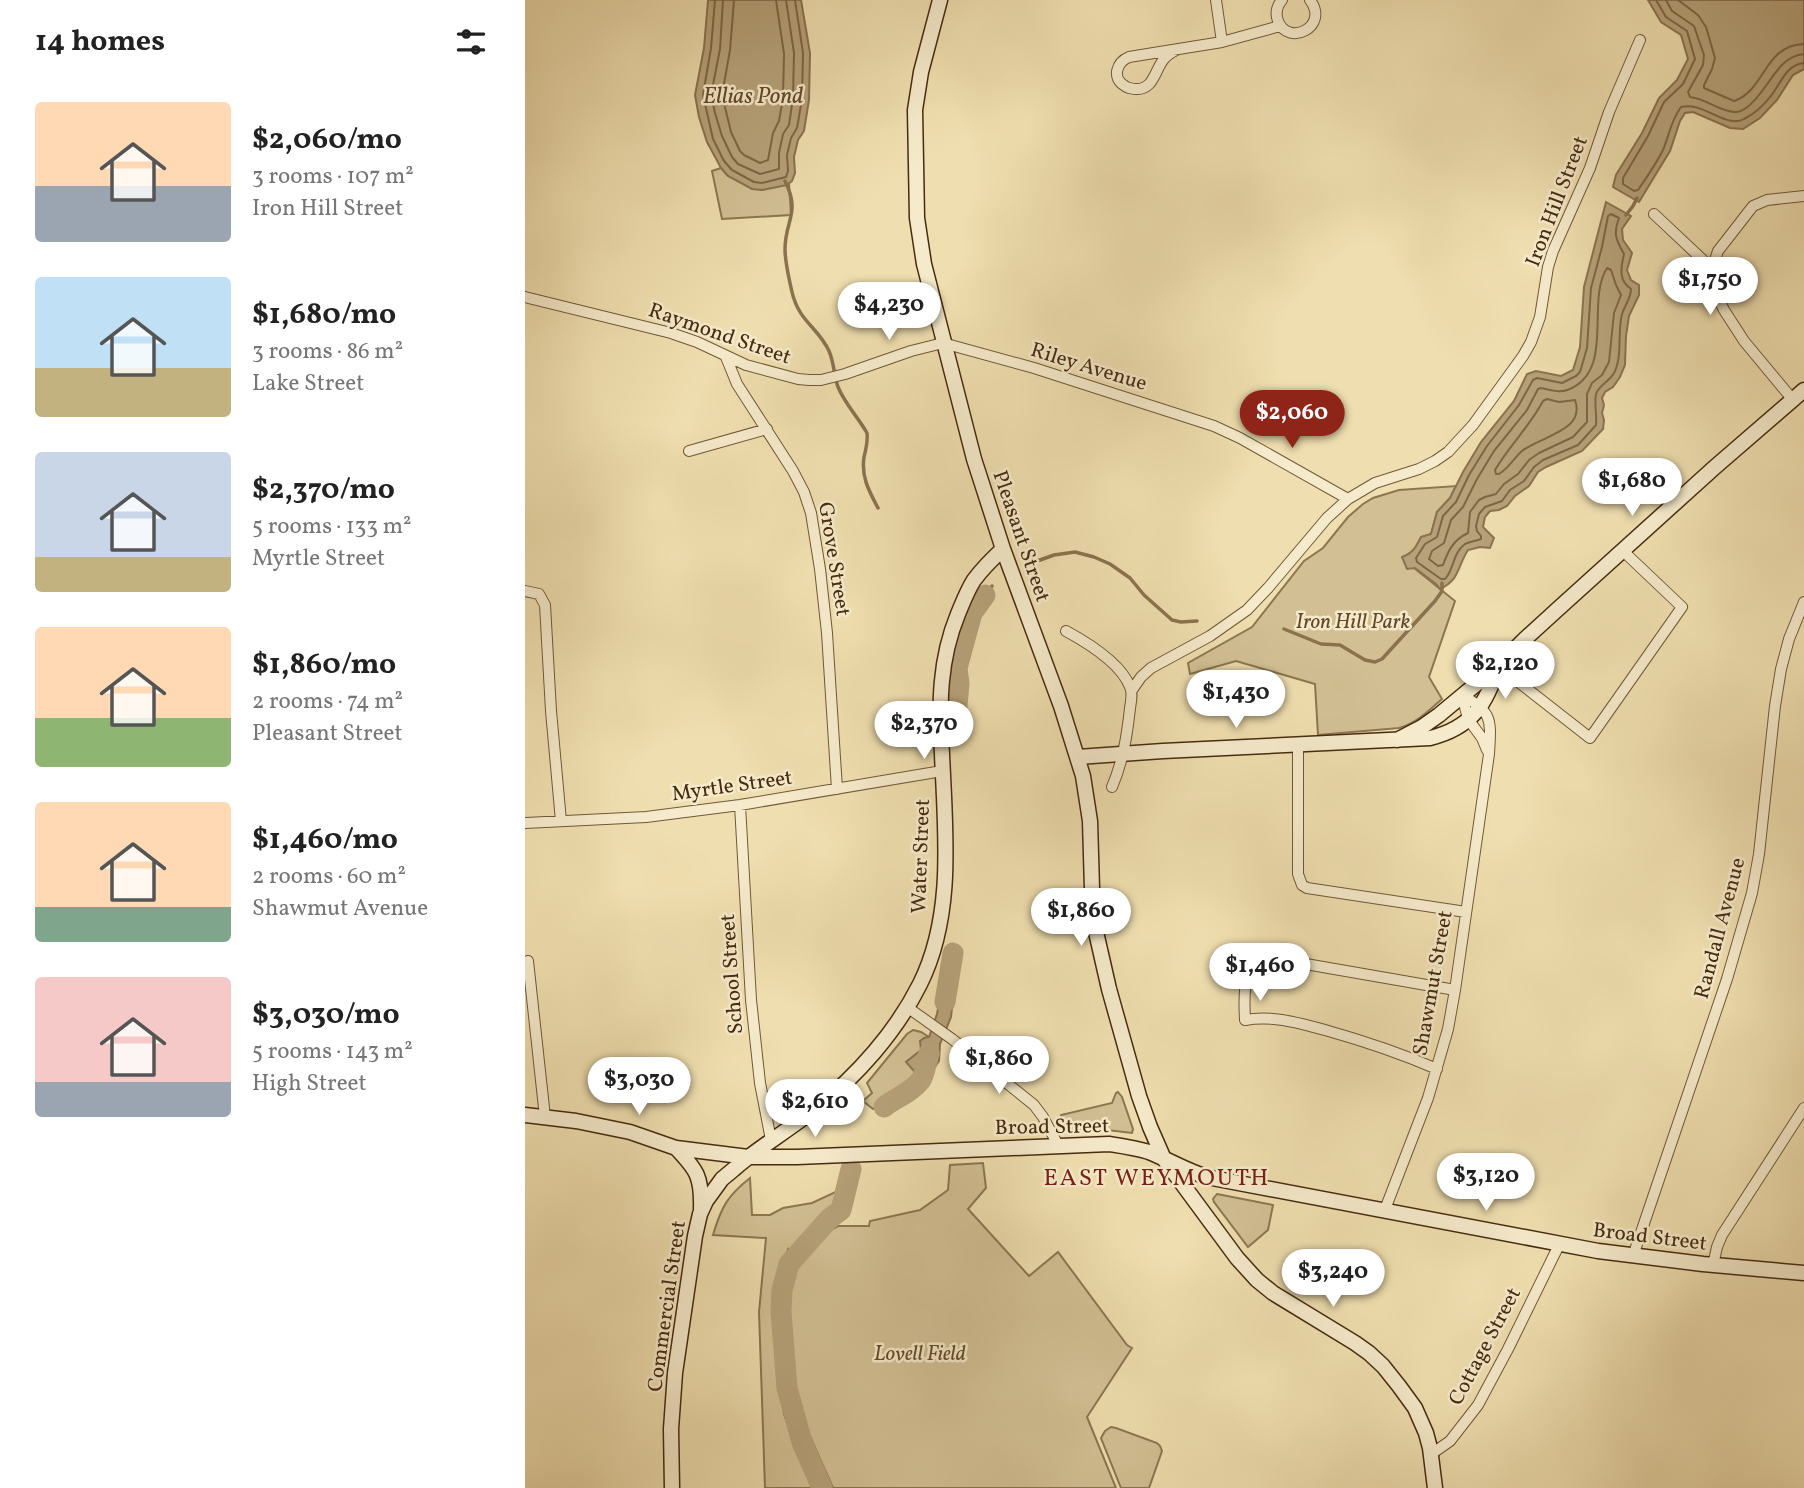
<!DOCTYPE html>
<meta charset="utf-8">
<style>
body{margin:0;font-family:Vollkorn,serif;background:#f2f2f2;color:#222;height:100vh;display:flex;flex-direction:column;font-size:26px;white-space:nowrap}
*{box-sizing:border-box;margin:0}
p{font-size:23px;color:#767676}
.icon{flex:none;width:38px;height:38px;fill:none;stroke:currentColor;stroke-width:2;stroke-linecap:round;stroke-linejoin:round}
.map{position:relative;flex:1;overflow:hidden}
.drawer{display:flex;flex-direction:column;background:#fff;width:525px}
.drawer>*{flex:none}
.price{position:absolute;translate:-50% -60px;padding:0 16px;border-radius:24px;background:#fff;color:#222;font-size:23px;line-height:46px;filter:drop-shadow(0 2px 4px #0008)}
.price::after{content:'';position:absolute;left:50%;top:42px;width:21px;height:16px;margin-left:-10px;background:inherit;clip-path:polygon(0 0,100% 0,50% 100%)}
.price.current{background:#8f2418;color:#fff}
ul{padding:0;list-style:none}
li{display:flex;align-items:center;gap:21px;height:175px;padding:0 35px}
li span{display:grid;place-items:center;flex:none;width:196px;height:140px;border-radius:7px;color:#555}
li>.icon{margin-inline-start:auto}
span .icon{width:84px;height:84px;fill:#fffc;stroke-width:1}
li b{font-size:30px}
h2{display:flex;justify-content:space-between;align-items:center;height:84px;padding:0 35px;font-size:30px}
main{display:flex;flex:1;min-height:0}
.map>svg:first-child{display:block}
.green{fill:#d2c094;stroke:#8c7652;stroke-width:2}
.water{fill:#b6a179;stroke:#8a724f;stroke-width:2}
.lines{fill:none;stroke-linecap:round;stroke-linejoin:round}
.shore{stroke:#7e6644;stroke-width:2}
.stream{stroke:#8a724f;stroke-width:3.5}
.river{stroke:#b6a179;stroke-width:21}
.street-casing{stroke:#715837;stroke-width:12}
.secondary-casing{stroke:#472b0f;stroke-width:17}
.street{stroke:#f5eacb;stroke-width:10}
.secondary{stroke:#f5eacb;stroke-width:14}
.labels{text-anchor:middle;stroke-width:5;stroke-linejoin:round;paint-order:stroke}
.street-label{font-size:21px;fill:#472b0f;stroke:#f5eacb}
.park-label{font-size:21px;font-style:italic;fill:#63492a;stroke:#f5eacb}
.water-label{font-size:23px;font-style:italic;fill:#63482a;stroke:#f5eacb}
.quarter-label{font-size:24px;letter-spacing:2px;fill:#7a1f14;stroke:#f5eacb}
</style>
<main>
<section class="drawer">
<h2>14 homes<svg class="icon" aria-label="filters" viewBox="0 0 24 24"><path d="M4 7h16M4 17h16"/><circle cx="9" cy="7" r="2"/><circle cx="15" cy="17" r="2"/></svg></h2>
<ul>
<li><span style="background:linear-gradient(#ffd9b3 60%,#9aa5b1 0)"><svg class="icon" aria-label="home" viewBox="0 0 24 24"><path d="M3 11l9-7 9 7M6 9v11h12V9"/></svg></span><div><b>$2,060/mo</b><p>3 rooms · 107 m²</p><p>Iron Hill Street</p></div></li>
<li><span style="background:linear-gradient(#bfe0f5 65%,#c2b280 0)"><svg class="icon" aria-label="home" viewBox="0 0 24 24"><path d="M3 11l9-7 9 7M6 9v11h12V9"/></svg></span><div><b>$1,680/mo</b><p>3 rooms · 86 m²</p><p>Lake Street</p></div></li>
<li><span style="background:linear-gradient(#c9d6e8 75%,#c2b280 0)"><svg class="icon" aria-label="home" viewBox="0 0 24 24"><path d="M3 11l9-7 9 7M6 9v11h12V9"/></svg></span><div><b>$2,370/mo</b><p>5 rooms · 133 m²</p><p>Myrtle Street</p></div></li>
<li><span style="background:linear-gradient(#ffd9b3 65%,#8fb573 0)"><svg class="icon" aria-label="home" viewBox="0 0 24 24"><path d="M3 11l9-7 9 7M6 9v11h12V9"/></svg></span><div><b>$1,860/mo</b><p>2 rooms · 74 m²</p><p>Pleasant Street</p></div></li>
<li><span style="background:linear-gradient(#ffd9b3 75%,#7fa58c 0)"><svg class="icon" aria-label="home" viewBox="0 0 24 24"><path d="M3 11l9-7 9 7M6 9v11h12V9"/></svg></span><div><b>$1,460/mo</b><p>2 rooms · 60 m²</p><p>Shawmut Avenue</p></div></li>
<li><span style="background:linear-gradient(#f6c9c9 75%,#9aa5b1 0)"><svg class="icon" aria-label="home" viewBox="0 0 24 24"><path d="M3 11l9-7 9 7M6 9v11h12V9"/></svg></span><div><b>$3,030/mo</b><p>5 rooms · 143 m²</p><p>High Street</p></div></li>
</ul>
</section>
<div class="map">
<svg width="1279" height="1488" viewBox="0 0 1279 1488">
<rect width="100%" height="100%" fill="#efdeaf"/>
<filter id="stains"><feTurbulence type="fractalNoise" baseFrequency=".00286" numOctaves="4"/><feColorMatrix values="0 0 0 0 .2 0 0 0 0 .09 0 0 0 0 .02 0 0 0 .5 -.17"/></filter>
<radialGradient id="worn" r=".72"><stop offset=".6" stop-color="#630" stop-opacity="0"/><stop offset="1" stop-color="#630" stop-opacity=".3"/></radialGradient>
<!-- green -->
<path class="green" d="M 196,168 L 203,176 L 237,190 L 264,183 L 266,215 L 197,219 L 187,171 Z
M 931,486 L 925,498 L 912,512 L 906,534 L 896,537 L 890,549 L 885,554 L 887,568 L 889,568 L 930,601 L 904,677 L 917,699 C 903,711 892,723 874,728 L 793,735 L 790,684 L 711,661 L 665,674 L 663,663 L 727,627 L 779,561 L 798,548 L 823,517 L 838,504 L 848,498 L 874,490 Z
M 388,1030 L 396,1032 L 404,1037 L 397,1050 L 394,1076 C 380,1089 363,1098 348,1109 L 338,1101 L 347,1093 L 342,1083 L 382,1034 Z
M 593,1092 L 597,1097 L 608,1129 L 607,1133 L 573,1129 L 548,1130 L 540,1126 L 535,1120 L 536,1115 L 587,1103 L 591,1093 Z
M 458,1163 L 461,1188 L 443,1209 L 504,1276 L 533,1252 L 602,1345 L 607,1348 L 562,1417 L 591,1488 L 308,1488 L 267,1396 L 261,1356 L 260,1296 L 265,1272 L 271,1262 L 302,1232 L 313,1226 L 344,1226 L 345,1221 L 395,1210 L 423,1190 L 425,1165 Z
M 225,1178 L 227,1215 L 245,1215 L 258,1208 L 287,1203 L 319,1188 L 314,1205 L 270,1254 L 263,1249 L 253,1292 L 252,1310 L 259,1414 L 269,1442 L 290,1488 L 240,1488 L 234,1312 L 241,1238 L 188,1235 C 196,1208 202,1196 225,1178 Z
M 692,1194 L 748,1205 L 743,1230 L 723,1247 L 689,1202 L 688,1199 Z
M 586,1427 L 591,1428 L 632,1443 L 635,1446 L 637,1451 L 624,1488 L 596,1488 L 576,1438 L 580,1431 Z"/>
<!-- water -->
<path class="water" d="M 183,0 L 276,0 L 285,53 L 284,100 L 279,131 L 273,140 L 269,157 L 270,173 L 267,181 L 262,185 L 237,190 L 227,189 L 203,176 L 196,168 L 182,142 L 174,117 L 170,95 L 179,48 Z
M 1123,0 L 1279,0 L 1279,69 L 1268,75 L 1252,100 L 1235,118 L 1218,129 L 1205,128 L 1168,112 L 1160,113 L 1155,121 L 1145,151 L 1114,202 L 1088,187 L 1091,175 L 1117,133 L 1134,98 L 1152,80 L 1163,59 L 1156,35 L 1136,22 Z
M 1081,202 L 1106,216 L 1097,229 L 1098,240 L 1107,253 L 1102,270 L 1106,280 L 1114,285 L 1114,295 L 1104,316 L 1101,336 L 1100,365 L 1095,377 L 1088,387 L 1080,392 L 1077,398 L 1079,405 L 1077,413 L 1079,420 L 1078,429 L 1057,451 L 1021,467 L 1013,472 L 1004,486 L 990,496 L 982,506 L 974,510 L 965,511 L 960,517 L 958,527 L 969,538 L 965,548 L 955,547 L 943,550 C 932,567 935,580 915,589 L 911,584 L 890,568 L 882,569 L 877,557 C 888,553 891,547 896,537 L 906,534 L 912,512 L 925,498 L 938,472 L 956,442 L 989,401 L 1002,374 L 1011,371 L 1036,376 L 1048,370 L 1055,347 L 1059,287 Z
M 425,976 L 428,999 L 426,1017 L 415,1044 L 414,1061 L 401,1080 L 395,1078 L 381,1062 L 396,1050 L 395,1041 L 399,1038 L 404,1037 L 412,1014 L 416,992 Z"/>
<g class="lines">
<!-- shore -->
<path class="shore" d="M 190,0 L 186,48 L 178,95 L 188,139 L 199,161 L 207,170 L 229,182 L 237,183 L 261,177 L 263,171 L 262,155 L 266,138 L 272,128 L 277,99 L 278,53 L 270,0
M 198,0 L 195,49 L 186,95 L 190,113 L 197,136 L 207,157 L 213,164 L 235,174 L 254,169 L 254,153 L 258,134 L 264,125 L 268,98 L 269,53 L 261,0
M 209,0 L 205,50 L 197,95 L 206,132 L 215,151 L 219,155 L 235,163 L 243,160 L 248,133 L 254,121 L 258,98 L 259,54 L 251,0
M 1131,0 L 1141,17 L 1162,31 L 1170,59 L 1158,84 L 1139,102 L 1123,136 L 1098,178 L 1098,184 L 1109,191 L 1113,190 C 1122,177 1131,164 1138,150 C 1144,136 1146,120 1156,107 C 1178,101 1201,129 1219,119 C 1229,114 1238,106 1245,97 C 1256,84 1260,65 1279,63
M 1141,0 L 1147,11 L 1169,26 L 1179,55 L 1178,65 L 1163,92 L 1165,97 C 1180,98 1197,113 1211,112 C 1215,112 1218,110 1221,108 C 1243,93 1251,56 1279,54
M 1153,0 L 1173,15 L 1181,27 L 1190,58 L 1187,69 L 1179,85 L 1179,88 L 1209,101 C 1240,91 1239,45 1279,44
M 1086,214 L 1094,218 C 1088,234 1091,240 1099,254 C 1096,268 1093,280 1106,289 C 1106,298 1100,305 1097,314 C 1092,333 1098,356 1089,373 C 1084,382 1074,385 1071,394 C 1069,402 1072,417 1071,425 L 1053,445 L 1018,460 L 1009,467 L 999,481 L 985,490 L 977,501 L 960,507 L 954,514 L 951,526 L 952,531 L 956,536 L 956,539 C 951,541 944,542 940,544 C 928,552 929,570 920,579 L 916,579 L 892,562 L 891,558 L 900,544 L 912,537 L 918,516 L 931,502 L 944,475 L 962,446 L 994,405 L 1008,380 L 1012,378 L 1037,383 L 1051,376 L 1055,372 L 1062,348 L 1066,288 L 1077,247 L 1083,216 Z
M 1082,268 L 1086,270 L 1091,285 L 1096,295 L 1089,313 L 1084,362 L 1077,375 L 1067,383 L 1062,394 L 1062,422 L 1048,437 L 1014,453 L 1004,460 L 993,474 L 979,484 L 971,494 L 960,497 L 954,500 L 945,512 L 943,533 C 928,540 923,551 918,565 L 913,566 L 904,559 L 907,551 L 919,543 L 926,520 L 938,507 L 952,479 L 969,451 L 1002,410 L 1013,389 L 1016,388 C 1022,389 1030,392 1037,391 C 1041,391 1043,390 1047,388 C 1089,367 1061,301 1082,268 Z
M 1022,399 L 1034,402 L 1050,400 C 1061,431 1016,436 997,451 C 988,459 985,467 974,474 L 971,474 L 970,470 C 984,446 1005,426 1018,401 Z"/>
<!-- stream -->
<path class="stream" d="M 260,181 C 276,213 260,220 260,249 C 260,263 264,278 267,292 C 274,322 293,327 304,351 C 309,362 309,376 313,387 C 320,404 333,417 342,433 C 343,442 341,449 339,457 C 336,477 344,491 353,508
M 1101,215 L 1108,206 L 1112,198
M 504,564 L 529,555 L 550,552 L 569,557 L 585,564 L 605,578 L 619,595 L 647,620 L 656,622 L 672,621
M 457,593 L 460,595 L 467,586
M 759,629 L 796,644 L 815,645 L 840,660 L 850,662 L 857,659 L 910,601 L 917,591 L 917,583"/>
<!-- river -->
<path class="river" d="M 430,727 L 434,684 L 432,668 L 447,613 L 460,595
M 420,1002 L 428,953
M 359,1107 C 370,1098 386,1093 396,1080 C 399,1076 402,1060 404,1053
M 297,1488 L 277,1442 L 262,1388 L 256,1312 L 257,1290 L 264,1264 L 304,1219 L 316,1210 L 326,1169"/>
<!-- street casing -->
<g class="street-casing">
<path id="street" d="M 691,0 L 697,42
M 757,0 C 752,6 750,13 753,21 C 763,47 805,27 785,0
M 653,49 C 648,52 643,54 639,59 C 630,69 629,90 611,89 C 609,89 602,88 600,86 C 586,78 592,62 604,57 L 697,42 L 755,26
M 1129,214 L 1179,261 L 1188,275 L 1190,292 L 1199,310 L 1219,341 L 1268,400
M 1188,275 L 1190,260 L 1193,251 L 1228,206 L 1242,200 L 1279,196
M 0,297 L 146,333 L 172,342 L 221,365 L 273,379 L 284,380 L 296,380 L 320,374 L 386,351 L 418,343 L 509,368 L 689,426 L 715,438 L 823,499
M 201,357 L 212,384 L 268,471 L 279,492 L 286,513 L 295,569 L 302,633 L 312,789
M 164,451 L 242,429
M 0,591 L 14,594 L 20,605 L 26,711 L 36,821
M 541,631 C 563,643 596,663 605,687 C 608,693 606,701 605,708 C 602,736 598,761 587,787
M 973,666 L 1065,738 L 1157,607 L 1098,551
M 607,690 L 616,677 L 626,668 L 685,636 L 722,610 L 743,588 L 802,518 L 823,499 L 850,483 L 894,469 L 910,461 L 923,452 L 948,425 L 998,356 L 1006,342 L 1015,317 L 1023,267 L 1028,251 L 1065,168 L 1084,112 L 1115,40
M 937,695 L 943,719 L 957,738 L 962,750
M 773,744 L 773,874 L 777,885 L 782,888 L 941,912
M 215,805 L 226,1000 L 235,1083 L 246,1140
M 0,823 L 121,817 L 215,805 L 417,771
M 3,961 L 20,1117
M 382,1007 L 427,1039 L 509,1105 L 518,1117 L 533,1145
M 912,1069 C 875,1053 839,1041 800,1030 C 773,1023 748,1015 720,1020 C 719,1001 718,977 730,960 L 740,958 L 775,963 L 930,990
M 859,1212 L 903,1098 L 923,1029 L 930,990 L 964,754 C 966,719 968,713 937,695
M 1108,1256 L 1202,979 L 1227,893 L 1234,854 L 1250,706 L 1256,669 L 1264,639 L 1279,602
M 1188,1265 L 1192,1247 L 1197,1235 L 1279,1108
M 905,1455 L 925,1441 L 953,1405 L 983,1349 L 1034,1245"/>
</g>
<!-- secondary casing -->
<g class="secondary-casing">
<path id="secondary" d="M 415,0 L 396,72 L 390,110 L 392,218 L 399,264 L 449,459 L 478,549 L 536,706 L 558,776 L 565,821 L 567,889 L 571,932 L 584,989 L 614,1096 L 625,1127 L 639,1159 L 712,1258 L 732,1280 L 748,1293 L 830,1343 L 844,1353 L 858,1366 L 874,1386 L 890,1408 L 901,1433 L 905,1448 L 910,1488
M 872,740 L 897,727 L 914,715 L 973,666 L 1000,639 L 1034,608 L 1190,467 L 1279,390
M 553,757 L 638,751 L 905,738 C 946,728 962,704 973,666
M 0,1115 L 51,1121 L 105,1132 L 151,1148 L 223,1157 L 272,1157 L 584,1144 C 597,1146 611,1148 624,1152 C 644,1160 662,1171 682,1177 L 1073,1251 L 1178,1264 L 1279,1273
M 151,1148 C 172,1170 177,1177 176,1209
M 147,1488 L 146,1429 L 150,1373 L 170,1236 L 175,1214 L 181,1201 L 197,1179 L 209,1169 C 234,1147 264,1130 290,1109 C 332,1076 371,1032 395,984 C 430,914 420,830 417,754 C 414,705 414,660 433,614 C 438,602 442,591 449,580 C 458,568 467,559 478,549"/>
</g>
<!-- street -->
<use href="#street" class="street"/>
<!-- secondary -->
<use href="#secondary" class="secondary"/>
</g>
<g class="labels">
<!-- street labels -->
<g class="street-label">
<text transform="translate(1031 201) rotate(-69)" y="7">Iron Hill Street</text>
<text transform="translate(195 333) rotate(19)" y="7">Raymond Street</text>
<text transform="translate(564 366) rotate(17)" y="7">Riley Avenue</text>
<text transform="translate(497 536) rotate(71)" y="7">Pleasant Street</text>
<text transform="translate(310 559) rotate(81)" y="7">Grove Street</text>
<text transform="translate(207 785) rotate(-8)" y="7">Myrtle Street</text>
<text transform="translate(395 856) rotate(-88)" y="7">Water Street</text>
<text transform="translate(1194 928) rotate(-75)" y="7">Randall Avenue</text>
<text transform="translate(206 974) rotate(-94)" y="7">School Street</text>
<text transform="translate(907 983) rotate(-80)" y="7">Shawmut Street</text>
<text transform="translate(527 1126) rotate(-1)" y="7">Broad Street</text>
<text transform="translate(1125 1236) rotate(7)" y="7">Broad Street</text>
<text transform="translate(141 1306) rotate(-82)" y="7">Commercial Street</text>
<text transform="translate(959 1346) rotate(-62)" y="7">Cottage Street</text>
</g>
<!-- park labels -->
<g class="park-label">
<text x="828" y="628">Iron Hill Park</text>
<text x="395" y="1360">Lovell Field</text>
</g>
<!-- water labels -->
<g class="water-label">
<text x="228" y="103">Ellias Pond</text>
</g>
<!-- quarter labels -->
<g class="quarter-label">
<text x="632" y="1185">EAST WEYMOUTH</text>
</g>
</g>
<rect width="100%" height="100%" filter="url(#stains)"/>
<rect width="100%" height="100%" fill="url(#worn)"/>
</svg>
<b class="price" style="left:1185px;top:317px">$1,750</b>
<b class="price" style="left:364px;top:342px">$4,230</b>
<b class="price current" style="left:767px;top:450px">$2,060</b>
<b class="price" style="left:1107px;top:518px">$1,680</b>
<b class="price" style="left:980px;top:701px">$2,120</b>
<b class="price" style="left:711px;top:730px">$1,430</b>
<b class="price" style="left:399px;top:761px">$2,370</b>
<b class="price" style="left:556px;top:948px">$1,860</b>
<b class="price" style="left:735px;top:1003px">$1,460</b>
<b class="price" style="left:474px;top:1096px">$1,860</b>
<b class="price" style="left:114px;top:1117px">$3,030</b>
<b class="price" style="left:290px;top:1139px">$2,610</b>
<b class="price" style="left:961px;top:1213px">$3,120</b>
<b class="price" style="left:808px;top:1309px">$3,240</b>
</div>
</main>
